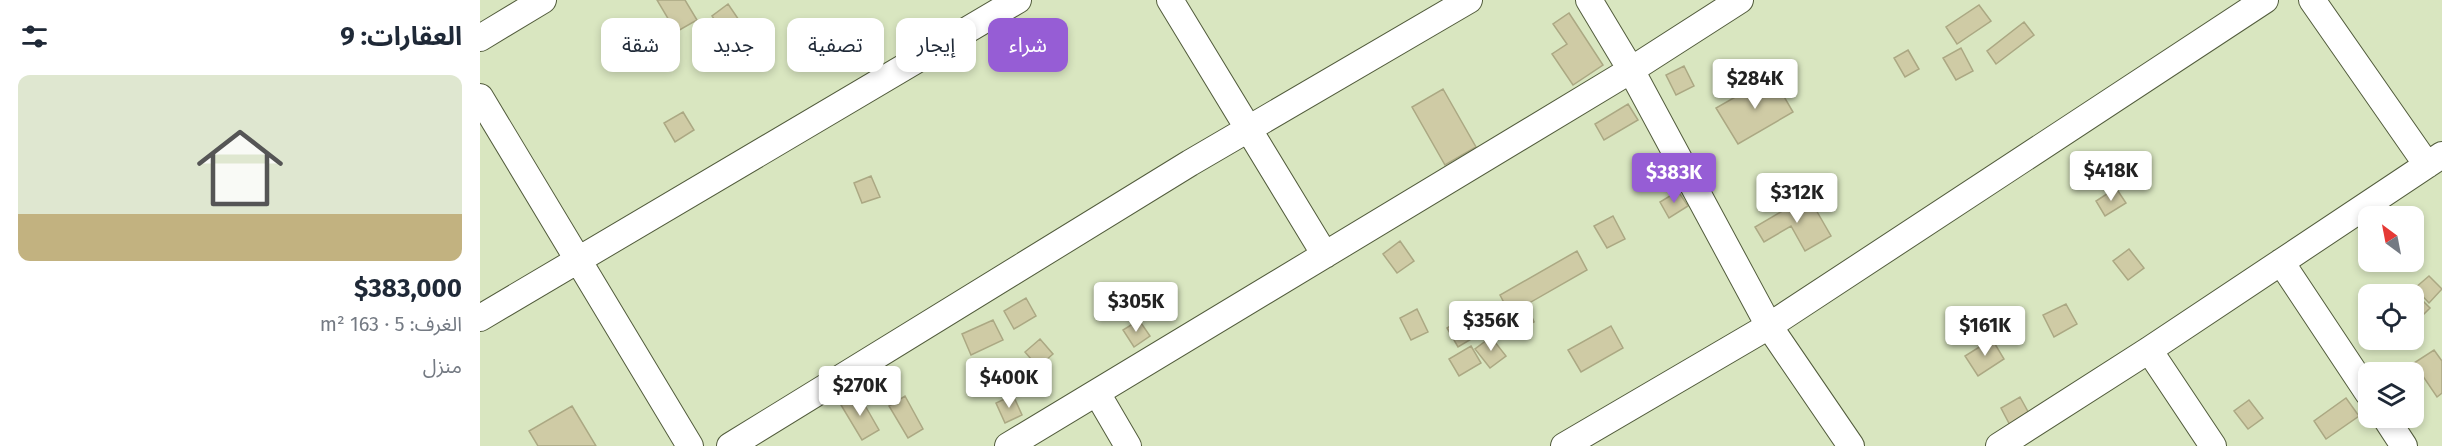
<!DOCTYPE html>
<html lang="ar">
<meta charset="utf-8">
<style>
body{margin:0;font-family:"Fira Sans","Noto Sans Arabic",sans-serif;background:#f6f6f7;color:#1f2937;direction:rtl;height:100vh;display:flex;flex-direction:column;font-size:22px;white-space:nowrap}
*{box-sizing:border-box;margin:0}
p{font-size:20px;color:#747a83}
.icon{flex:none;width:33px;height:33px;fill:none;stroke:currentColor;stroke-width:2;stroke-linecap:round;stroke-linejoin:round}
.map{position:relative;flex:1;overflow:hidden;direction:ltr}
.details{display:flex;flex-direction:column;background:#fff;width:480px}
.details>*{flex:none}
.guide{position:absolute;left:18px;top:18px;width:570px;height:54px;direction:rtl;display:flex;gap:12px}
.needle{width:39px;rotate:328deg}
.tools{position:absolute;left:1878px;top:206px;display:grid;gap:12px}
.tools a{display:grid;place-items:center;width:66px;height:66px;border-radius:12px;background:#fff;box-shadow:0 3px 9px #0003;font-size:30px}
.price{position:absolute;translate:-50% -51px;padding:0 14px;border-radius:6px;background:#fff;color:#222;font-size:20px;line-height:39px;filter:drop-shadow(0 2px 3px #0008)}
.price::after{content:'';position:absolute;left:50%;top:36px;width:18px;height:14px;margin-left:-9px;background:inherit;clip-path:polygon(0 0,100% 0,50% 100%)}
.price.selected{background:#965dd5;color:#fff}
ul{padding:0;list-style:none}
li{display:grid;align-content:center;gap:12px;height:318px;padding:0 18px}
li+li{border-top:2px solid #e0e1e3}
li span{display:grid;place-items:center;height:186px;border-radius:12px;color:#555}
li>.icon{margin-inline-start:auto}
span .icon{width:108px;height:108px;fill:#fffc;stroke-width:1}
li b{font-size:26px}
h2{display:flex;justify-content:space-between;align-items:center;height:72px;padding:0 18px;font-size:26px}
.chip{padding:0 21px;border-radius:12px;background:#fff;box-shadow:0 3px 9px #0003;font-size:21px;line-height:54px}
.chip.selected{background:#965dd5;color:#fff}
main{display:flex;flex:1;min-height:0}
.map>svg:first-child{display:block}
.building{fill:#cfcba5;stroke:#aba883;stroke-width:1.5}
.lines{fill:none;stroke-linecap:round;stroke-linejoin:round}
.minor-casing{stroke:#525c3c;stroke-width:28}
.minor{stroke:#fff;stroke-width:26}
</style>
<main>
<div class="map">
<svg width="1962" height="446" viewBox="0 0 1962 446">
<rect width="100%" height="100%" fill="#d9e6c0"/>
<!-- building -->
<path class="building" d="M 177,0 L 205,0 L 217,20 L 196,32 Z
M 248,4 L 261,23 L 244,34 L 232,16 Z
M 1499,5 L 1511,21 L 1477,44 L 1466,27 Z
M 1089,13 L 1123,65 L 1093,85 L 1072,54 L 1087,44 L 1073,24 Z
M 1544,22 L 1554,35 L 1516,64 L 1507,51 Z
M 1481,48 L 1493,71 L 1476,80 L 1463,58 Z
M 1428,50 L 1439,69 L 1425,77 L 1414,58 Z
M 1204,66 L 1214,86 L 1196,95 L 1186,75 Z
M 1292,76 L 1313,112 L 1258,144 L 1236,108 Z
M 963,89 L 996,147 L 965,165 L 932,107 Z
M 1148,104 L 1158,120 L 1124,140 L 1115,124 Z
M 203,112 L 214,130 L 195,142 L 184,123 Z
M 391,176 L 400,197 L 382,203 L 374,183 Z
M 1636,188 L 1646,203 L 1625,216 L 1616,201 Z
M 1198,191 L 1208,206 L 1189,218 L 1180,202 Z
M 1328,196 L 1351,236 L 1325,251 L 1311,226 L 1284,242 L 1275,227 Z
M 1133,216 L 1145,239 L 1127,248 L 1114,226 Z
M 920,241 L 934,261 L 917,273 L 903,254 Z
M 1649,249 L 1664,268 L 1648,280 L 1633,261 Z
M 1097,251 L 1107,270 L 1030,314 L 1020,295 Z
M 1949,276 L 1962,289 L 1949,303 L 1935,288 Z
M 1938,296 L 1950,308 L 1936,322 L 1934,320 L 1934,300 Z
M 546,298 L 556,316 L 534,329 L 524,311 Z
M 1586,304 L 1597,324 L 1574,337 L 1563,315 Z
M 1048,308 L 1054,322 L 1036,331 L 1030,317 Z
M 937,309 L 948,332 L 931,340 L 920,318 Z
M 996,310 L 1008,329 L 978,347 L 967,328 Z
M 513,320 L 523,340 L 491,355 L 482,334 Z
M 659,320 L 670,336 L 654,347 L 643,330 Z
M 1131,326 L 1143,348 L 1101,372 L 1088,350 Z
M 1011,337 L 1026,356 L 1010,368 L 995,349 Z
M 560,339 L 573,354 L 558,367 L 545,352 Z
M 1512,339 L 1524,359 L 1498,376 L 1485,356 Z
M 991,346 L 1001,363 L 979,376 L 969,359 Z
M 1954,350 L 1962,361 L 1962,393 L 1957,397 L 1934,363 Z
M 379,395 L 399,430 L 382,440 L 361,405 Z
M 533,395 L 542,415 L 525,423 L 516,403 Z
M 425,396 L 443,429 L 428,438 L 409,406 Z
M 1540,397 L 1552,419 L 1532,429 L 1521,408 Z
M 1866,398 L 1879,416 L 1846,439 L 1834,421 Z
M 1769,400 L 1783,418 L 1768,429 L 1754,411 Z
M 92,406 L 116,446 L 58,446 L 49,431 Z"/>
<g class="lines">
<!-- minor casing -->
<g class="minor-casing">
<path id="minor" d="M 690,0 L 845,255
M 1109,0 L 1151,70 L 1289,326 L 1371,446
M 1832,0 L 1947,165
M 0,38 L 63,0
M 0,97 L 210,446
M 1801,262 L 1888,393
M 0,318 L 538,0
M 1669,350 L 1733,446
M 617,393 L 648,446
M 1905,417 L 1924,446
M 250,446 L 710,163 L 989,0
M 528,446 L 1151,70 L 1260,0
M 1084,446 L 1289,326 L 1785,0
M 1519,446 L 1669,350 L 1962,155"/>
</g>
<!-- minor -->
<use href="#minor" class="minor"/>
</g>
</svg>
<div class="tools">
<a><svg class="needle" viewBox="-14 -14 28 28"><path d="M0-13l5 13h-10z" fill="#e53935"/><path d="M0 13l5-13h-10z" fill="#747a83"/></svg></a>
<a><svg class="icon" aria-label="locate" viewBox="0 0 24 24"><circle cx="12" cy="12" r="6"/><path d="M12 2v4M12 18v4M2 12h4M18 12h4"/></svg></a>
<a><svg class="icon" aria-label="layers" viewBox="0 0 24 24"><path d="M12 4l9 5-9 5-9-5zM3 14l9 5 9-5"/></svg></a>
</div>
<b class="price" style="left:1275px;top:110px">$284K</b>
<b class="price" style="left:1631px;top:202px">$418K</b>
<b class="price selected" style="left:1194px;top:204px">$383K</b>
<b class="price" style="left:1317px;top:224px">$312K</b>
<b class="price" style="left:656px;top:333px">$305K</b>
<b class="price" style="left:1011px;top:352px">$356K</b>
<b class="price" style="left:1505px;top:357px">$161K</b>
<b class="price" style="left:529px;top:409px">$400K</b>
<b class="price" style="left:380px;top:417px">$270K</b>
<div class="guide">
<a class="chip selected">شراء</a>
<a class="chip">إيجار</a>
<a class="chip">تصفية</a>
<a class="chip">جديد</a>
<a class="chip">شقة</a>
</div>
</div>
<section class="details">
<h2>العقارات: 9<svg class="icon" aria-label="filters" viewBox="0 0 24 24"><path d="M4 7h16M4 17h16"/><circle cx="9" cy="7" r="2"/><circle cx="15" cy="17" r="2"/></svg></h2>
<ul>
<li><span style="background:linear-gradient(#dfe7d0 75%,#c2b280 0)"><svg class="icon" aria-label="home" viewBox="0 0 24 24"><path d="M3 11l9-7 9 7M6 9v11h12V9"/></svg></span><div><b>$383,000</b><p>الغرف: 5 · 163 m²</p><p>منزل</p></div></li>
</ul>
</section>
</main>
